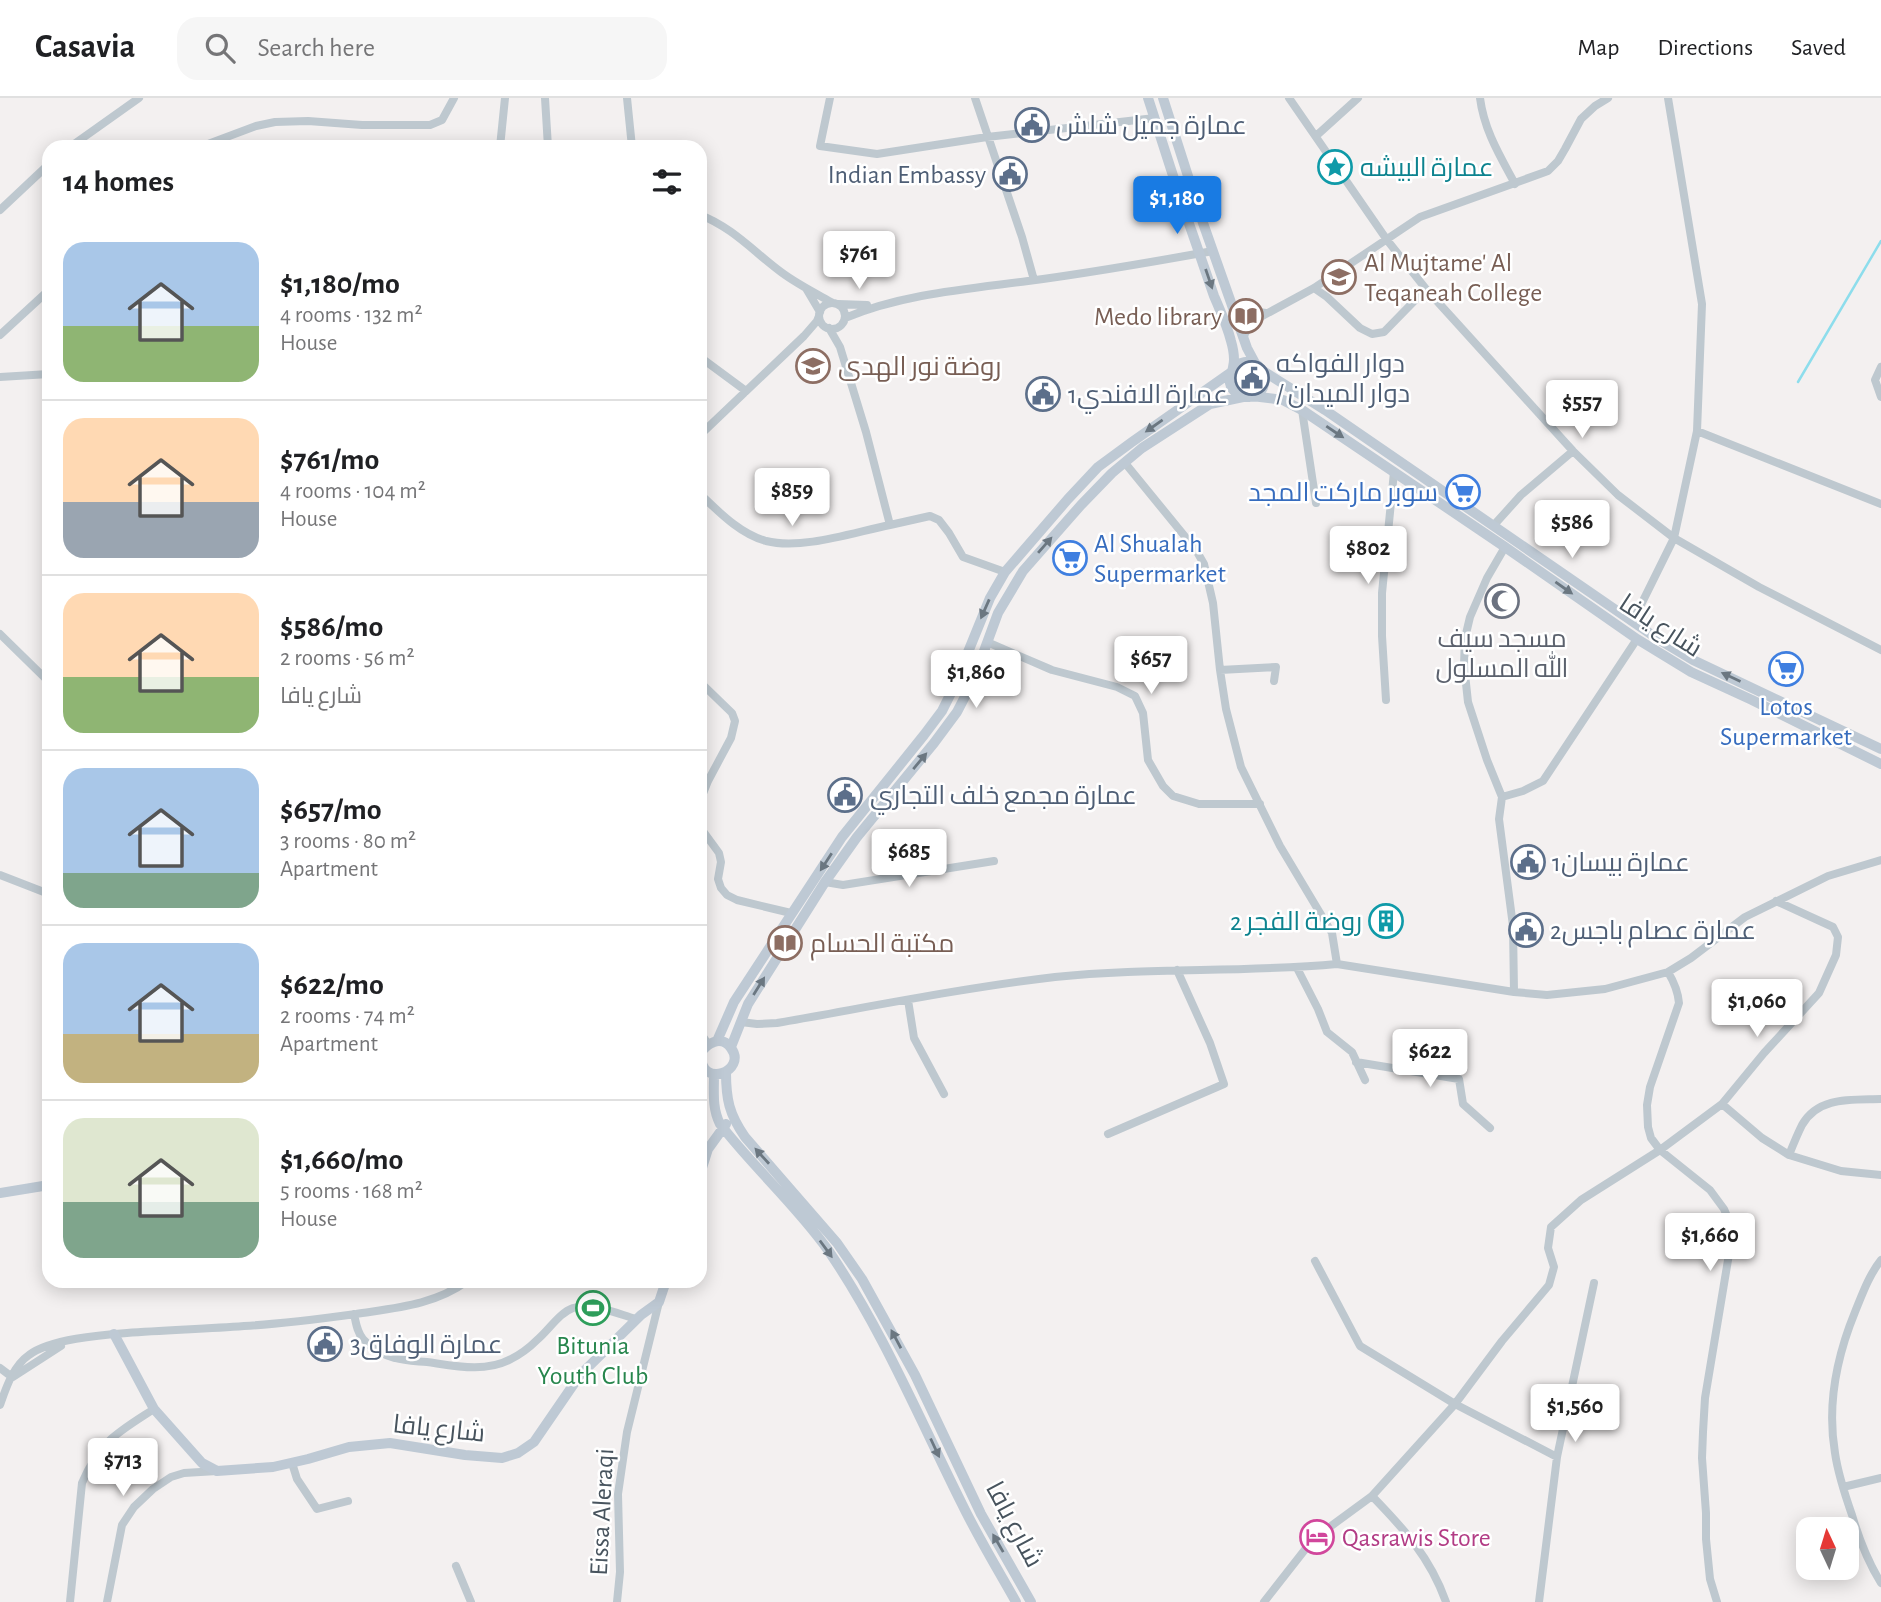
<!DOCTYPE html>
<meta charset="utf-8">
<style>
body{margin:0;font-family:"Alegreya Sans",Cairo,sans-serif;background:#f6f6f6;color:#202124;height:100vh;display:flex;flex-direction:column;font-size:26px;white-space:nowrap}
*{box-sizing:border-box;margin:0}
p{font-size:23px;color:#757577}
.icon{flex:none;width:38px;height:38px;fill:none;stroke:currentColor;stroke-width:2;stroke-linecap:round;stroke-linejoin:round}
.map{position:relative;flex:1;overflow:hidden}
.drawer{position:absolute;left:42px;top:42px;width:665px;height:1148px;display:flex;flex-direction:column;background:#fff;border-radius:21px;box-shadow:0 4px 18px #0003}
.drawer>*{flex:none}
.needle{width:46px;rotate:356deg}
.fabs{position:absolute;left:1796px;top:1419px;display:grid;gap:14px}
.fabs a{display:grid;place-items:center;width:63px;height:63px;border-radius:14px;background:#fff;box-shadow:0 4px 18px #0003;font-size:35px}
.price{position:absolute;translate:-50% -60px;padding:0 16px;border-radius:7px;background:#fff;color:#222;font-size:23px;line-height:46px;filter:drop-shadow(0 2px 4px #0008)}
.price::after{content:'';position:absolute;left:50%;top:42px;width:21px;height:16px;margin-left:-10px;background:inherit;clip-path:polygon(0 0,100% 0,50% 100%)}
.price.selected{background:#197be3;color:#fff}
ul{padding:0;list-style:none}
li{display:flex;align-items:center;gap:21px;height:175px;padding:0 21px}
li+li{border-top:2px solid #e0e0e0}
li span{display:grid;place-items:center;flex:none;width:196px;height:140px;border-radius:21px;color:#555}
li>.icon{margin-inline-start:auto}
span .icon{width:84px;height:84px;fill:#fffc;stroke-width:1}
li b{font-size:30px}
h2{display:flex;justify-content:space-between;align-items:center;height:84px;padding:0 21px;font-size:30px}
header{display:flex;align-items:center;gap:42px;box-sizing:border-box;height:98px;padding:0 35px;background:#fff;border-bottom:2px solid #e0e0e0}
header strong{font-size:33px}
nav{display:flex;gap:38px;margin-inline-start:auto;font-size:24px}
.search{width:490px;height:63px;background:#f6f6f6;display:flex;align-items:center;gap:18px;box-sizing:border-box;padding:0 24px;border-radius:21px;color:#757577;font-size:26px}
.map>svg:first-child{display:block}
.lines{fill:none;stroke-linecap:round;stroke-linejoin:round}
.stream{stroke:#8dddec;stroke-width:2.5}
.street{stroke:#bec8cf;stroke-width:8}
.secondary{stroke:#bec9d4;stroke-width:10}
.oneway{fill:#6b7781}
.labels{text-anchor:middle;stroke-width:5;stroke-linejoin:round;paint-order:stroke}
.service-label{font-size:26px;fill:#4e5e75;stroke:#fff;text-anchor:start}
.culture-label{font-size:26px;fill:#0d838f;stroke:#fff;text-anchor:start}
.education-label{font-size:26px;fill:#785e54;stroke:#fff;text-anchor:start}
.shop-label{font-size:26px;fill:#366cbe;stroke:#fff;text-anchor:end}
.street-label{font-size:26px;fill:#48545e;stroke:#fff}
.worship-label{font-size:26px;fill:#5b616d;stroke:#fff}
.leisure-label{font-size:26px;fill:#27864d;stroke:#fff}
.hotel-label{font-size:26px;fill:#b23c85;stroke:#fff;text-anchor:start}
</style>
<header>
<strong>Casavia</strong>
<div class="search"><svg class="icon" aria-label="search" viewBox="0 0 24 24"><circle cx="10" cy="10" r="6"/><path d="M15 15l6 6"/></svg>Search here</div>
<nav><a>Map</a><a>Directions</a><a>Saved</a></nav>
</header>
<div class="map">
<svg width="1881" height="1504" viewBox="0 0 1881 1504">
<rect width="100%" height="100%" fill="#f3f0f0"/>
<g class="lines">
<!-- stream -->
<path class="stream" d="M 1798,284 L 1881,143"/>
<!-- street -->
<path class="street" d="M 545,0 L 548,49
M 627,0 L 632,49
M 830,0 L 820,48 L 877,56 L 987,39 L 1155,20
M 975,0 L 1022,139 L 1034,182
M 1289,0 L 1387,142 L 1426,191
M 1480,0 C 1484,32 1500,58 1515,86
M 1316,38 L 1358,0
M 70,49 L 139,0
M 200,49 L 256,28 L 275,24 L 308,23 L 362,27 L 430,27 L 442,22 L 454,0
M 500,49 L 505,0
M 0,112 L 49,66
M 700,117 C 732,129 754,154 781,174 C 797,186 815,195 833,205
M 1314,190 L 1327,199 L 1360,230 L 1372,236 L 1384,234 L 1426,191 L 1573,353 L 1618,397 L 1674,440 L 1759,489 L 1881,552
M 807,192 L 820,214
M819 218a13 13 0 1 1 26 0a13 13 0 1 1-26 0Z
M 838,206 L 867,207
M 1232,207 L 1251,213 L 1266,215
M 845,220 C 902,196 967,191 1028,183 C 1089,175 1152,164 1213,153
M 829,230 L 840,249 L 866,334 L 890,427 L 930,418 L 939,422 L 949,435 L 963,459 L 1005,474
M 0,237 L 49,192
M 1243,240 L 1248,229 L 1255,222 L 1314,190 L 1420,119 L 1548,73 L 1558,63 L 1565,51 L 1581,21 L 1595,8 L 1608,0
M 700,259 L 746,293
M 1881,269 L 1875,282 L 1881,299
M 0,279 L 49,276
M 1302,312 L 1316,405
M 1697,333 L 1881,406
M 700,337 L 804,238 L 817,223 L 819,218
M 1125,365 L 1196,452 L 1204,466 L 1213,505 L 1220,572 L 1226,611 L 1241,669 L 1280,748 L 1332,835 L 1337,866 L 1514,894 L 1513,828 L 1499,721 L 1502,699 L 1487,662 L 1468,604 L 1464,567 L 1465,540 L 1470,519 L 1487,480 L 1505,449
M 700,396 C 719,414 740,436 766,443 C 803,452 854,434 890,427
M 1494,427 L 1521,397 L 1573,353
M 1633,523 L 1674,440 L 1697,333 L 1702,206 L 1668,0
M 0,536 L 49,584
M 987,544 L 1052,572 L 1117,589 L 1135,598 L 1143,615 L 1148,662 L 1163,688 L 1173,698 L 1199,706 L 1260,706
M 1220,572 L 1276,569 L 1274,583
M 700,584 L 732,615 L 735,623 L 731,640 L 708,683 L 700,703
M 1386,602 L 1382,538 L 1382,495 L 1394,374
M 1502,699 L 1523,693 L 1543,683 L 1637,541
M 700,729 L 719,755 L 721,764 L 718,781 L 721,790 L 727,797 L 737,802 L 791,815
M 0,777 L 49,796
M 825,784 L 843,787 L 994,763
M 1776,803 L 1833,829 L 1838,839 L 1836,857 L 1819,895 L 1764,955 L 1722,1006 L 1762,1040 L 1789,1057 L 1841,1073 L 1881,1077
M 1297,870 L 1318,911 L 1327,934 L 1352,954 L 1365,982
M 1668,874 C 1674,884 1678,893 1679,905 L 1650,989 L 1647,1007 L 1648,1029 L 1651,1040 L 1660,1052 L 1710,1092 L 1724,1111 L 1729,1123 L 1731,1144 L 1705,1300 L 1703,1334 L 1702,1360 L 1706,1415 L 1706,1441 L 1710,1481 L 1717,1504
M 1514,894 L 1547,897 L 1605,891 L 1668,874 L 1691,860 L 1745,819 L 1828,778 L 1881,762
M 908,902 L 914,940 L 944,996
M 741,924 L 757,926 L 777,925 C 869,909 962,890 1055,879 C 1149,869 1243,875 1337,866
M 700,934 L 708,946
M 1356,964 L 1459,981 L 1463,1006 L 1490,1030
M 1108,1036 L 1224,986 L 1210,945 L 1177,872
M 1789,1057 C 1793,1047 1797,1037 1802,1027 C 1818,998 1852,1002 1881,1001
M 1881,1162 C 1869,1177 1862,1197 1855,1214 C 1837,1258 1827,1308 1835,1355 C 1838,1376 1845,1397 1852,1417 C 1859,1441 1868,1464 1881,1485
M 1315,1163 L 1360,1248 L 1455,1306 L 1557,1359
M 354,1216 C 356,1225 357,1234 363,1241 C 371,1250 383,1257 395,1260 C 405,1263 416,1263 427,1264 C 455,1268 485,1275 511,1261 C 521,1256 530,1249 537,1242 C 549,1232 559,1215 573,1210 C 592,1204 618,1216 636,1221
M 0,1270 L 12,1279
M 13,1279 L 61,1248
M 0,1307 C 6,1290 13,1268 29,1257 C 50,1241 101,1237 127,1235 C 166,1232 205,1231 244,1228 C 281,1226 319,1221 356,1216 C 394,1210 435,1207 467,1183
M 292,1365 L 297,1381 L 317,1411 L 348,1403
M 1843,1389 L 1881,1380
M 1372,1398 C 1404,1431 1430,1459 1446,1504
M 456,1468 L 471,1504
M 70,1504 L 82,1385 C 100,1343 117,1335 154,1311
M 107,1504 L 122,1427 L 134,1409 L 153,1391 L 171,1379 L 184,1375 L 217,1373
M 617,1504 L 620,1474 L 618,1396 L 627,1334 L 659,1204
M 1264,1504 L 1307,1449 L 1327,1431 L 1372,1398 L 1455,1306 L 1502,1243 L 1549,1187 L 1554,1169 L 1548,1150 L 1551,1129 L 1581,1102 L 1660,1052 L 1722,1006
M 1539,1504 L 1557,1359 L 1594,1185"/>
<!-- secondary -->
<path class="secondary" d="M 1148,0 C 1163,46 1177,92 1193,137 C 1200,157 1207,178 1214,198 C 1220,212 1227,227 1231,243 C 1233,250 1235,262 1233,269 C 1233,273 1230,275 1230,279 C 1228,290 1238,300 1249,299 C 1278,296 1262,247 1233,270
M 1163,0 L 1203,125 L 1247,250 L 1255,265
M 1263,273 L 1325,312 L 1658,541 L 1693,562 L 1881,651
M 1252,298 L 1283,302 L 1302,312 L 1505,449 L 1637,541 L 1691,574 L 1752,602 L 1881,666
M 717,943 L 734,904 L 842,739 L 924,637 L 942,613 L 953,591 L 990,500 L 1005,474 L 1068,401 L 1098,369 L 1132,344 L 1230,275
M 731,949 L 748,906 L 825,784 L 857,739 L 934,645 L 957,614 L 973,583 L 998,515 L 1023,473 L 1081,407 L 1112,375 L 1142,350 L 1210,306 L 1243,299
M 700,956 C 706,946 721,936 731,950 C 748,973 700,992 701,956
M 726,974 C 726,1001 729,1016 745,1039 L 837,1145 L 862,1181 L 915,1277 L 981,1416 L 1031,1504
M 714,976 C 714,994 712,1010 720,1026 C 754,1070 796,1107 828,1152 C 882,1231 919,1320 962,1406 C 978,1439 998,1472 1016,1504
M 700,1076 L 708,1051 L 726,1026
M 0,1095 L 49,1087
M 114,1236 L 154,1311 L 202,1365 L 217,1373 L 273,1369 L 308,1361 L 349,1349 L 390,1345 L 465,1357 L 502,1360 L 518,1355 L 534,1344 L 580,1277 L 641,1217 L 659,1204 L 666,1183"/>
</g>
<!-- one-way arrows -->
<defs><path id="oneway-solid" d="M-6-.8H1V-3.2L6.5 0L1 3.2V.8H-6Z" transform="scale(1.75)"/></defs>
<g class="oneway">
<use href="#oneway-solid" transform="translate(1209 181) rotate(71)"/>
<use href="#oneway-solid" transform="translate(1154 328) rotate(145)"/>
<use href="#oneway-solid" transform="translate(1335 334) rotate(34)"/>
<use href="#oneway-solid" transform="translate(1045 447) rotate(-49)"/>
<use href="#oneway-solid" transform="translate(1564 490) rotate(35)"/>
<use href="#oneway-solid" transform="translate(985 511) rotate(114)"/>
<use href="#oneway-solid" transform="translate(1731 579) rotate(-155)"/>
<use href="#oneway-solid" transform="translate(920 663) rotate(-50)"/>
<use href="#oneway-solid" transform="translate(826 764) rotate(123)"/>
<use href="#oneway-solid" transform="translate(759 888) rotate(-58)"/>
<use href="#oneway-solid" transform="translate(762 1058) rotate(-132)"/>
<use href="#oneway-solid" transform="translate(826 1151) rotate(54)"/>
<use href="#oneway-solid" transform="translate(896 1241) rotate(-118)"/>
<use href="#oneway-solid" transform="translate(935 1350) rotate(65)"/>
<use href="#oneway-solid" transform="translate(998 1445) rotate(-120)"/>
</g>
<!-- icons -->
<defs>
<g id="civic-ring" transform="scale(1.75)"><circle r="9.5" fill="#fff" stroke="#5c6f8a" stroke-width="1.5"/><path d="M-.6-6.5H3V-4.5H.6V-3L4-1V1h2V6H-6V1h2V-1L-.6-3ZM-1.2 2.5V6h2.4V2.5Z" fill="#5c6f8a"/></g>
<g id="sight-ring" transform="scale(1.75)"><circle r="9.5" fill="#fff" stroke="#0f9aa8" stroke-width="1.5"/><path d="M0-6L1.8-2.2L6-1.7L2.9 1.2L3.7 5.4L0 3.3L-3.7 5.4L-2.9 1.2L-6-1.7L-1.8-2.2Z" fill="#0f9aa8"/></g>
<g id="university-ring" transform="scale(1.75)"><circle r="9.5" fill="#fff" stroke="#8d6e63" stroke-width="1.5"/><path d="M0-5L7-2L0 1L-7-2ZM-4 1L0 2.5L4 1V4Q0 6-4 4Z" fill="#8d6e63"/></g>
<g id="library-ring" transform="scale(1.75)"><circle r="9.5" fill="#fff" stroke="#8d6e63" stroke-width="1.5"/><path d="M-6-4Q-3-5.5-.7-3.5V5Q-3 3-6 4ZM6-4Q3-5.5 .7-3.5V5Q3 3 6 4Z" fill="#8d6e63"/></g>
<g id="school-ring" transform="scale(1.75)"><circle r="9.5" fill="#fff" stroke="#8d6e63" stroke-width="1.5"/><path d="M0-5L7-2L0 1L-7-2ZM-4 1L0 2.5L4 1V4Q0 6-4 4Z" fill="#8d6e63"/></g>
<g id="supermarket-ring" transform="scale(1.75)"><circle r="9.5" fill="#fff" stroke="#3f7fe0" stroke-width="1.5"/><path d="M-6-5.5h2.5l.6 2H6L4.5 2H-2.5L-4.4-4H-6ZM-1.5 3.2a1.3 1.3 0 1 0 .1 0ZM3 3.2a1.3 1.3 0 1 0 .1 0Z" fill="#3f7fe0"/></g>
<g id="mosque-ring" transform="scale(1.75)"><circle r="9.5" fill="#fff" stroke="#6b7280" stroke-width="1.5"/><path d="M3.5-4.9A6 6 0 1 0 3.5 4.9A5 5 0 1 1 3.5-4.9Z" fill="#6b7280"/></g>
<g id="building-ring" transform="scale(1.75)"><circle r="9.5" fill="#fff" stroke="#0f9aa8" stroke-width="1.5"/><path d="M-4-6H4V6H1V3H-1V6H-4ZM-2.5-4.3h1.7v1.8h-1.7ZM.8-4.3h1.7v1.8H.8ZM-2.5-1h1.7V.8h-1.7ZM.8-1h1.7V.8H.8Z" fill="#0f9aa8"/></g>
<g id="stadium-ring" transform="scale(1.75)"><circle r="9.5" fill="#fff" stroke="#2e9e5b" stroke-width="1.5"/><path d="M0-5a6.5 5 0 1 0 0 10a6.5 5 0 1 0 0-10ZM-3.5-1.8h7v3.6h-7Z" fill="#2e9e5b"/></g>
<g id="hotel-ring" transform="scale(1.75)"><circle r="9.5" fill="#fff" stroke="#d1479c" stroke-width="1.5"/><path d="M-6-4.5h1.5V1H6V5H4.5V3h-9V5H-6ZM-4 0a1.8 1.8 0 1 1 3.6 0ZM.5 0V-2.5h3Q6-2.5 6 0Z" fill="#d1479c"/></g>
</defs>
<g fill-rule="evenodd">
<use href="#civic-ring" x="1032" y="27"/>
<use href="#sight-ring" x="1335" y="69"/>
<use href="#civic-ring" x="1010" y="76"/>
<use href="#university-ring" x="1339" y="179"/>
<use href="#library-ring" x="1246" y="218"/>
<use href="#school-ring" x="813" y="268"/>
<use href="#civic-ring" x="1252" y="280"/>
<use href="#civic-ring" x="1043" y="296"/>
<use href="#supermarket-ring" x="1463" y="394"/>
<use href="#supermarket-ring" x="1070" y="460"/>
<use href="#mosque-ring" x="1502" y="503"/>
<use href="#supermarket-ring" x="1786" y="571"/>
<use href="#civic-ring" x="845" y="697"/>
<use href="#civic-ring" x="1528" y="764"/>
<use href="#building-ring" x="1386" y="823"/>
<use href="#civic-ring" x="1526" y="832"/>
<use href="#library-ring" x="785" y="845"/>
<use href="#stadium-ring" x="593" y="1210"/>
<use href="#civic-ring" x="325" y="1246"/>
<use href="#hotel-ring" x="1317" y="1439"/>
</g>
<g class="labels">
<!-- service labels -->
<g class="service-label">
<text x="1056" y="36">عمارة جميل شلش</text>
<text x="986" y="85" text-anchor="end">Indian Embassy</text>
<text x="1276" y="274">دوار الفواكه<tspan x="1276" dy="30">/ دوار الميدان</tspan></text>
<text x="1068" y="305">عمارة الافندي1</text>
<text x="870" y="706">عمارة مجمع خلف التجاري</text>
<text x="1552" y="773">عمارة بيسان1</text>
<text x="1550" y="841">عمارة عصام باجس2</text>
<text x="350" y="1255">عمارة الوفاق3</text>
</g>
<!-- culture labels -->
<g class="culture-label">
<text x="1360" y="78">عمارة البيشه</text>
<text x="1362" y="832" text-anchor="end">روضة الفجر 2</text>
</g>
<!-- education labels -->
<g class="education-label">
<text x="1364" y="173">Al Mujtame' Al<tspan x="1364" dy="30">Teqaneah College</tspan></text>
<text x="1222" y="227" text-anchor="end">Medo library</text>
<text x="838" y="277">روضة نور الهدى</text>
<text x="810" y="854">مكتبة الحسام</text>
</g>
<!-- shop labels -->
<g class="shop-label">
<text x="1438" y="403">سوبر ماركت المجد</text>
<text x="1094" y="454" text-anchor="start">Al Shualah<tspan x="1094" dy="30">Supermarket</tspan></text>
<text x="1786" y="617" text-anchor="middle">Lotos<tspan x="1786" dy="30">Supermarket</tspan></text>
</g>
<!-- street labels -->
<g class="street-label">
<text transform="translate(1661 527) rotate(33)" y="9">شارع يافا</text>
<text transform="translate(439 1330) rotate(6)" y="9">شارع يافا</text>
<text transform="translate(601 1414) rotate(-87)" y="9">Eissa Aleraqi</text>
<text transform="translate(1015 1426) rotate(62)" y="9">شارع يافا</text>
</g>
<!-- worship labels -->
<g class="worship-label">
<text x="1502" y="549">مسجد سيف<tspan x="1502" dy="30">الله المسلول</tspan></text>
</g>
<!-- leisure labels -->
<g class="leisure-label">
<text x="593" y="1256">Bitunia<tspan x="593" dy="30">Youth Club</tspan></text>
</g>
<!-- hotel labels -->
<g class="hotel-label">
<text x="1342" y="1448">Qasrawis Store</text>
</g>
</g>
</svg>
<div class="fabs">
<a><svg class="needle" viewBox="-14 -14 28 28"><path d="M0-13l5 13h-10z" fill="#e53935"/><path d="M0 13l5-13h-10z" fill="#757577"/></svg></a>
</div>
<b class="price selected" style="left:1177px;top:138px">$1,180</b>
<b class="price" style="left:859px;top:193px">$761</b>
<b class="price" style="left:1582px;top:342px">$557</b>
<b class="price" style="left:792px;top:430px">$859</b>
<b class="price" style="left:1572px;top:462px">$586</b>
<b class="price" style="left:1368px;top:488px">$802</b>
<b class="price" style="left:1151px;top:598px">$657</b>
<b class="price" style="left:976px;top:612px">$1,860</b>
<b class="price" style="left:909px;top:791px">$685</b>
<b class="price" style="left:1757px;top:941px">$1,060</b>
<b class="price" style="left:1430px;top:991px">$622</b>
<b class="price" style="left:1710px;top:1175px">$1,660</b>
<b class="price" style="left:1575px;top:1346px">$1,560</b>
<b class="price" style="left:123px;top:1400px">$713</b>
<section class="drawer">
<h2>14 homes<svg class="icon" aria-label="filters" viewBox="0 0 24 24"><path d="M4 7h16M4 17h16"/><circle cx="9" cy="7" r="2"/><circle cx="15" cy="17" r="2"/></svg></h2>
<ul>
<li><span style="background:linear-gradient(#a9c7e8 60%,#8fb573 0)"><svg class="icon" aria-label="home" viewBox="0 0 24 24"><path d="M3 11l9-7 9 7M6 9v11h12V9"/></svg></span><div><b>$1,180/mo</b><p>4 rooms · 132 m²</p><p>House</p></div></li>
<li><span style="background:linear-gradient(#ffd9b3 60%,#9aa5b1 0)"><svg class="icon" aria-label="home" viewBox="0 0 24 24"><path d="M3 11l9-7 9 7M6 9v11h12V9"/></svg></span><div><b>$761/mo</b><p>4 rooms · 104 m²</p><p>House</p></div></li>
<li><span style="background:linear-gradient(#ffd9b3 60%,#8fb573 0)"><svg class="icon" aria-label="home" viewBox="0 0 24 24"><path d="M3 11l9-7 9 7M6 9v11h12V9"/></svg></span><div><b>$586/mo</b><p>2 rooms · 56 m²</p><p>شارع يافا</p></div></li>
<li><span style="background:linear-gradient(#a9c7e8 75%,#7fa58c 0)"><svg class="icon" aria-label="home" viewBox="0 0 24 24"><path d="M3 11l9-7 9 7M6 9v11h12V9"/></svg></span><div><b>$657/mo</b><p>3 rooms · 80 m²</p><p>Apartment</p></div></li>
<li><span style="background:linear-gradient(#a9c7e8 65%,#c2b280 0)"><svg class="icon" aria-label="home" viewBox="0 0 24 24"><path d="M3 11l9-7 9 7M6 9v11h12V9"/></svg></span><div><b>$622/mo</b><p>2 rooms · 74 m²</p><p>Apartment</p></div></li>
<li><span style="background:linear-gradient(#dfe7d0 60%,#7fa58c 0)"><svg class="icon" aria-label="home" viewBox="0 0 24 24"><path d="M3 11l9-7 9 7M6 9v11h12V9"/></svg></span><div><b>$1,660/mo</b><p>5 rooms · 168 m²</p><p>House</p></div></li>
</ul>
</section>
</div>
